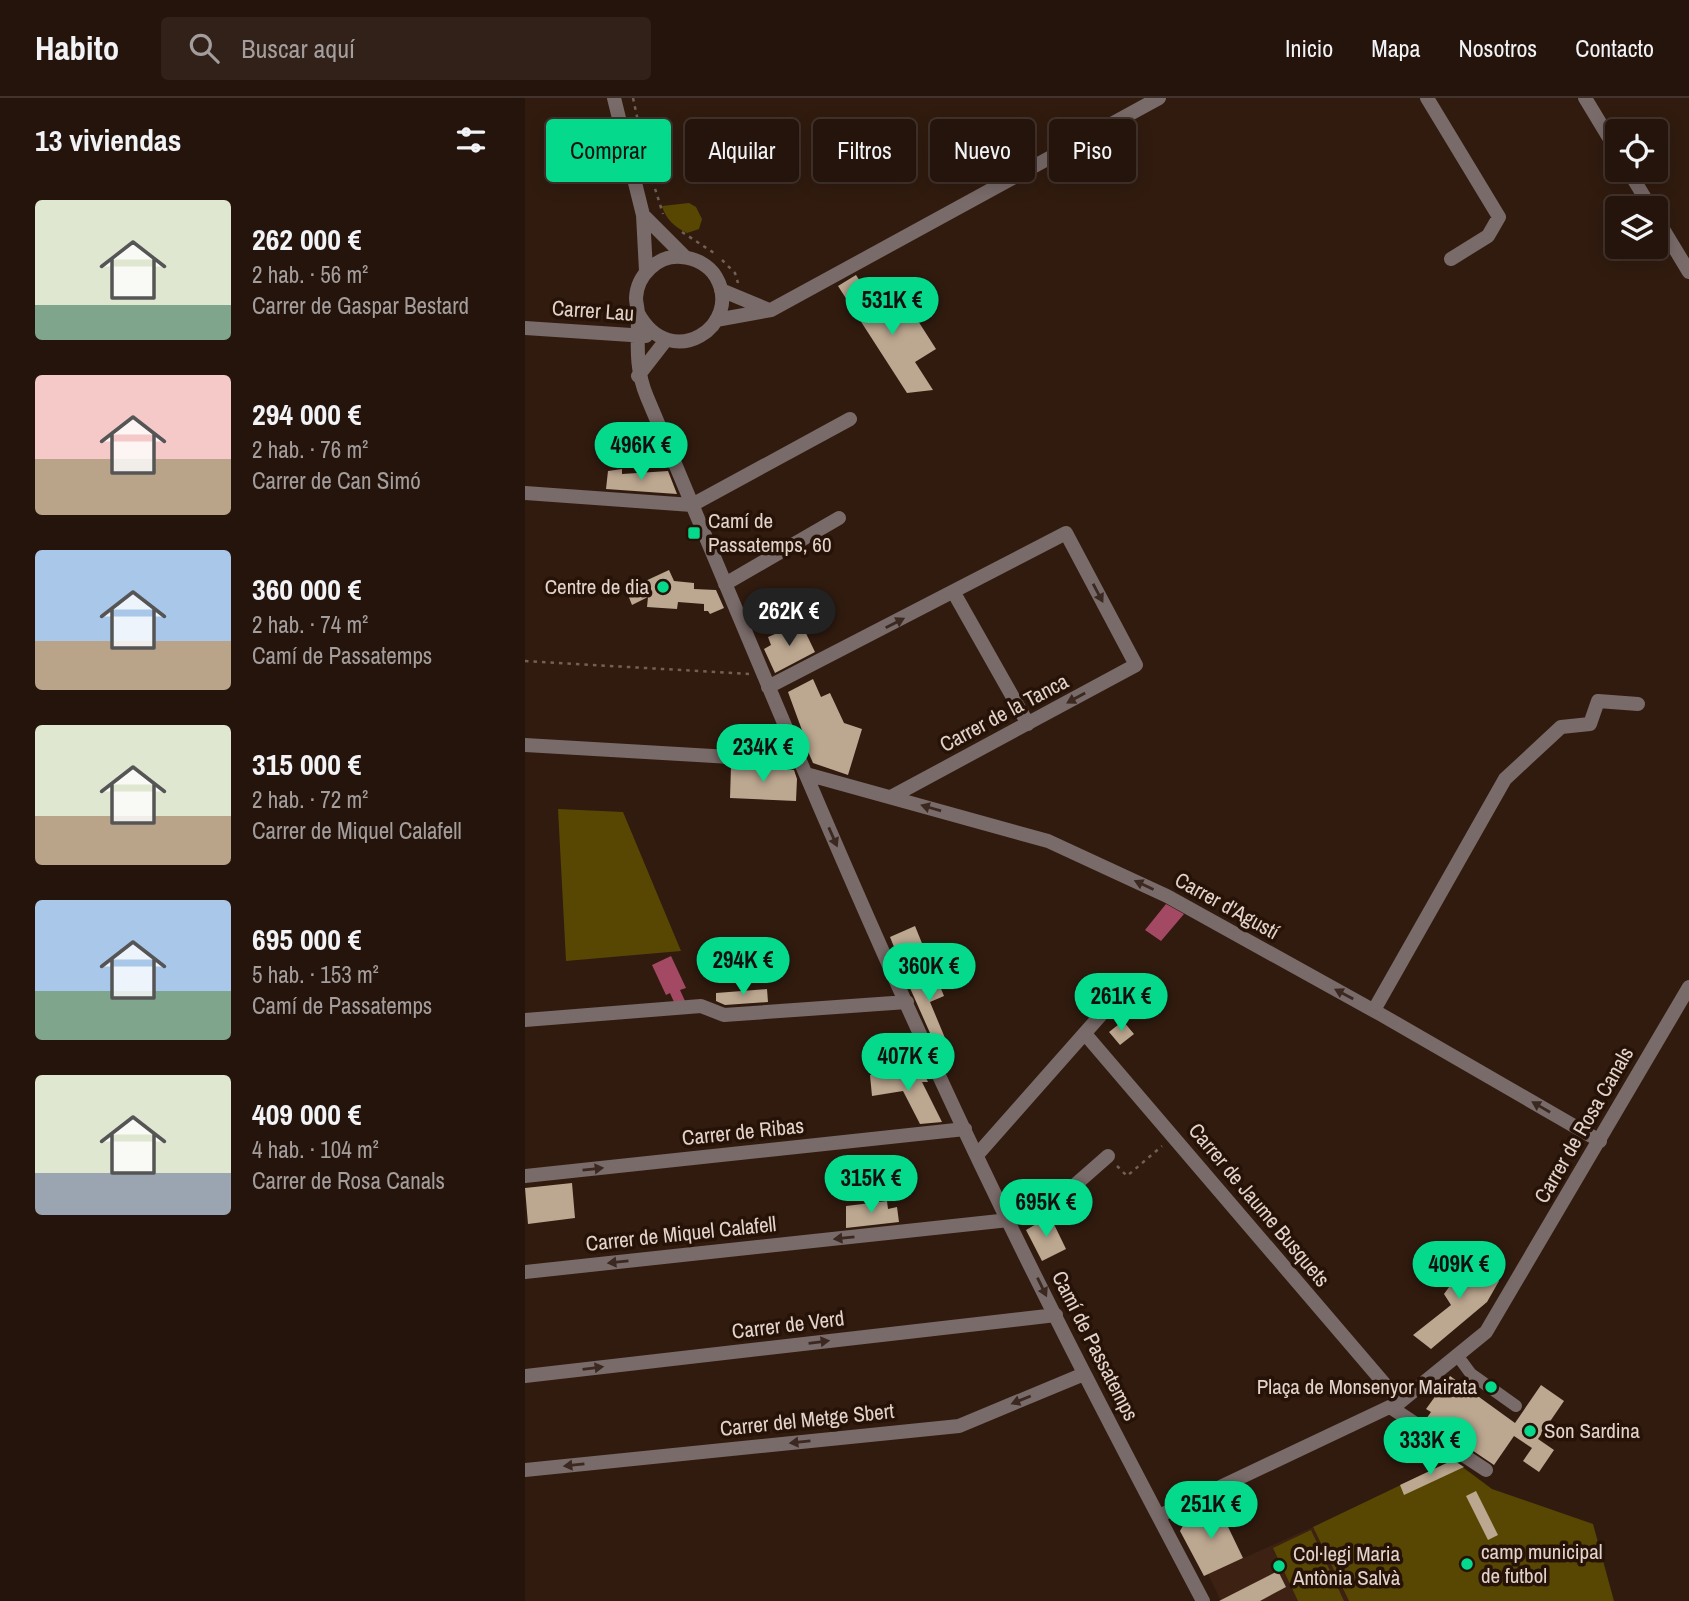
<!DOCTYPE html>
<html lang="es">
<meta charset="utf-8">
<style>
body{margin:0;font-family:"Archivo Narrow",sans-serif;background:#312119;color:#f1f3f6;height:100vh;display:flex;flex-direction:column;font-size:26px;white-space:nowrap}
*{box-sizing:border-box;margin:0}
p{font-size:23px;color:#a39e9d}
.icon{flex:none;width:38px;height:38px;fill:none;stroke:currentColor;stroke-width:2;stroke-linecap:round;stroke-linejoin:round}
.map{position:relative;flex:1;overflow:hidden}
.sheet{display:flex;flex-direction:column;background:#25140b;width:525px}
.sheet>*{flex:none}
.top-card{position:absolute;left:21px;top:21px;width:665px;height:63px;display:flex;gap:14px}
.fabs{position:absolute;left:1080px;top:21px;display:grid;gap:14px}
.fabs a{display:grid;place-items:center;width:63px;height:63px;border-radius:7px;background:#25140b;box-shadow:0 4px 18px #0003,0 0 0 2px #42332c;font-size:35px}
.price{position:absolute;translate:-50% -60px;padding:0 16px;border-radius:24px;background:#05d98b;color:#111;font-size:23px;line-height:46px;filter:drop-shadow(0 2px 4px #0008)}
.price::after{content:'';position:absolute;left:50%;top:42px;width:21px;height:16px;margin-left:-10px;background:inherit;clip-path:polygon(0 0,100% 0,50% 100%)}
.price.on{background:#222;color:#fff}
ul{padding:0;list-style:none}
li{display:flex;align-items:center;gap:21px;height:175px;padding:0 35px}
li span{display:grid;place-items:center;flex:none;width:196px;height:140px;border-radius:7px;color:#555}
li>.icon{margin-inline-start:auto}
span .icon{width:84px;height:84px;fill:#fffc;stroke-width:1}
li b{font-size:30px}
h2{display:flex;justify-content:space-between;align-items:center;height:84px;padding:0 35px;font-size:30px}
.pill{padding:0 24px;border-radius:7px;background:#25140b;box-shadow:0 4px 18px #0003,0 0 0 2px #42332c;font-size:24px;line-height:63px}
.pill.on{background:#05d98b;color:#111}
header{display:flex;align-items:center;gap:42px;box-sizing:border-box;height:98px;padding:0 35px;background:#25140b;border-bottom:2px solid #42332c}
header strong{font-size:33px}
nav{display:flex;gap:38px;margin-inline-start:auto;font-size:24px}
.search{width:490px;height:63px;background:#312119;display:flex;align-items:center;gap:18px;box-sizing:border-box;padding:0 24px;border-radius:7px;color:#a39e9d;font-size:26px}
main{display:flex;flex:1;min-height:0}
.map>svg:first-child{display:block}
.built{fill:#3d2112}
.green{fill:#584703}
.water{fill:#a44963}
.building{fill:#bca790}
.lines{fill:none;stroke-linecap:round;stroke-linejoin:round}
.path{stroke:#736055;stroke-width:2.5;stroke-dasharray:3.5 5;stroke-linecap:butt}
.pedestrian{stroke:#796b69;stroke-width:12}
.minor{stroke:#796b69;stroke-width:14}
.oneway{fill:#3b2820}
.poi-dot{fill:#05d98b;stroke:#261207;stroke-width:2.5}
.labels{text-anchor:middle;stroke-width:7;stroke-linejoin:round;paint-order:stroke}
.street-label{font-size:21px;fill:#e2d3cb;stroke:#261207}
.poi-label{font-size:21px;fill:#e2d3cb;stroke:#261207;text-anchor:start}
</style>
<header>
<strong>Habito</strong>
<div class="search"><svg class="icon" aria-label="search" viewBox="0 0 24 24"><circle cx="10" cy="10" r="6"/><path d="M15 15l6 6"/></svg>Buscar aquí</div>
<nav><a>Inicio</a><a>Mapa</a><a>Nosotros</a><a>Contacto</a></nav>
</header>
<main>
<section class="sheet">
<h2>13 viviendas<svg class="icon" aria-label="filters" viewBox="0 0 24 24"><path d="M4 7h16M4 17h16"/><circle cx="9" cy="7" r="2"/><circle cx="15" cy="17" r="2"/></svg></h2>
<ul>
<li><span style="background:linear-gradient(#dfe7d0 75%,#7fa58c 0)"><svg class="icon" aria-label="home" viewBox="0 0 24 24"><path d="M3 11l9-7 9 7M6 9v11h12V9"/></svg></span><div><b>262 000 €</b><p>2 hab. · 56 m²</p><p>Carrer de Gaspar Bestard</p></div></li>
<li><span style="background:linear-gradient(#f6c9c9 60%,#b9a48a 0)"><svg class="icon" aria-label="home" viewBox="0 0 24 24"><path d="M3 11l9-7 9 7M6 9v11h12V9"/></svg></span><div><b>294 000 €</b><p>2 hab. · 76 m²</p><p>Carrer de Can Simó</p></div></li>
<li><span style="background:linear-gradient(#a9c7e8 65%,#b9a48a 0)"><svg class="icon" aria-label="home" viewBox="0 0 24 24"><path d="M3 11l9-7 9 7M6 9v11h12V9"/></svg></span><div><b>360 000 €</b><p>2 hab. · 74 m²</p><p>Camí de Passatemps</p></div></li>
<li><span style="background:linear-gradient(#dfe7d0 65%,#b9a48a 0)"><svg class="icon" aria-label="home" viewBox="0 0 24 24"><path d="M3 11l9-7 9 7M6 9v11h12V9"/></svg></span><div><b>315 000 €</b><p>2 hab. · 72 m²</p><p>Carrer de Miquel Calafell</p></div></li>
<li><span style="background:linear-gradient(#a9c7e8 65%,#7fa58c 0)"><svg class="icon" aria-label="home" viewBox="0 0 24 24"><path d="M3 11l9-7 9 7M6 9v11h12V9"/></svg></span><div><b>695 000 €</b><p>5 hab. · 153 m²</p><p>Camí de Passatemps</p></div></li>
<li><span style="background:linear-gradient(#dfe7d0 70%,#9aa5b1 0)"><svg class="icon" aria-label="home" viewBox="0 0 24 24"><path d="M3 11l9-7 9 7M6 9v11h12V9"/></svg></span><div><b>409 000 €</b><p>4 hab. · 104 m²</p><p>Carrer de Rosa Canals</p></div></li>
</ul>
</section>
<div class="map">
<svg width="1164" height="1503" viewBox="0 0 1164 1503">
<rect width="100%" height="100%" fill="#311b0f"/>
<!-- built -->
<path class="built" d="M 788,1429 L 824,1503 L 696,1503 L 683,1476 Z"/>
<!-- green -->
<path class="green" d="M 164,105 L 171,109 L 177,121 L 174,131 L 162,135 C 150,129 141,122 137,108 Z
M 33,711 L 98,714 L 156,853 L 41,863 Z
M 928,1362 L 967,1391 L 1068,1426 L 1089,1503 L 824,1503 L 788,1429 Z
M 786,1432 L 819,1503 L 773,1503 L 748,1450 Z"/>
<!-- water -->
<path class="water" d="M 641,806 L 659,816 L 636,843 L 620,832 Z
M 146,858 L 161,890 L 155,892 L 160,903 L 149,904 L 145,895 L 141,897 L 127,867 Z"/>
<!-- building -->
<path class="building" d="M 331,177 L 365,230 L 388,215 L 411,251 L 390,264 L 408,292 L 382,295 L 313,188 Z
M 97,371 L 97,376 L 143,373 L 152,396 L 81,391 L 83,373 Z
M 144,472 L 149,483 L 169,485 L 169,491 L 191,492 L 199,510 L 185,516 L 183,513 L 179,513 L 179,506 L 153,504 L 152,511 L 122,509 L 123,499 L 107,507 L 101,492 Z
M 276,525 L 290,554 L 250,575 L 239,551 L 246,547 L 243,539 Z
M 288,581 L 296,599 L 305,595 L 319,625 L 337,631 L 323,677 L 288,665 L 276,637 L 278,635 L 263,594 Z
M 206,669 L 269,672 L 272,681 L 271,703 L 205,700 Z
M 390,828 L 403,860 L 378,871 L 365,839 Z
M 408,871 L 419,898 L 405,904 L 420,940 L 409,944 L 385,890 Z
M 242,891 L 243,904 L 200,907 L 191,903 L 191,895 Z
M 598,923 L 609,936 L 595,947 L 584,934 Z
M 398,973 L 403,984 L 397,984 L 417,1024 L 395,1026 L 378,993 L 347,998 L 345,977 Z
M 47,1085 L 50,1120 L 3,1126 L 0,1090 Z
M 362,1103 L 363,1111 L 372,1109 L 374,1124 L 321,1130 L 321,1108 Z
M 525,1118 L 541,1151 L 517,1163 L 501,1132 Z
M 923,1153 L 974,1183 L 962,1204 L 906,1251 L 888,1237 L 926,1207 L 919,1196 L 935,1174 L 919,1162 Z
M 925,1278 L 990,1325 L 1016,1287 L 1039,1303 L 1013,1341 L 1029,1352 L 1014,1374 L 998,1363 L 1007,1350 L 989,1338 L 969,1367 L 901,1321 L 906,1314 L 901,1311 Z
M 928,1362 L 939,1369 L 879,1397 L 875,1387 Z
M 951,1393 L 973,1437 L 963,1442 L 941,1398 Z
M 693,1408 L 718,1460 L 679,1478 L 655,1433 L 660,1424 Z
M 753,1473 L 761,1489 L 735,1503 L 694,1503 Z"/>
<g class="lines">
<!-- path -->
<path class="path" d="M 108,0 L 122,65 L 138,116
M 157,134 L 189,155
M 197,162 L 210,175 L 213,185
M 0,563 L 224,576
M 592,1068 L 602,1078 L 637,1048"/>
<!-- pedestrian -->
<path class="pedestrian" d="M 932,1257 L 946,1276 L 991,1308"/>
<!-- minor -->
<path class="minor" d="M 89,0 L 118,117 L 121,173
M 902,0 L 974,119 L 963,138 L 926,161
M 1060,0 L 1092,53
M 1103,72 L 1126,110
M 118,117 L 160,159
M 1130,118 L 1164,174
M 196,192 L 244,212
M 113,215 C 146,276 219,227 191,179 C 184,167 170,160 156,159 C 133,157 112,177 111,200 C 111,205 113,211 113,216 C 113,246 110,271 122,299 C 218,527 312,757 416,982 C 497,1158 587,1331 678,1503
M 191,222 L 246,212 L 634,0
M 0,230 L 121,238
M 113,278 L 141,242
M 0,395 L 167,407 L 325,321
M 200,486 L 314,420
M 429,495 L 503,626
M 243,589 L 541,435 L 611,567 L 366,699
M 0,647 L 275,663
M 281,676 L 523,743 L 642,798 L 855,916 L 1075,1043
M 849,912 L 980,681 L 1036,629 L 1065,626 L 1073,603 L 1113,606
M 0,922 L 176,908 L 199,917 L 382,904
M 561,937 L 875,1304
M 452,1057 L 597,893
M 0,1078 L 440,1031
M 480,1113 L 526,1108 L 583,1058
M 0,1174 L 484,1122
M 0,1278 L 531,1217
M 865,1309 L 961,1372
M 0,1372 L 434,1328 L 559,1276
M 634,1418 L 875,1304 L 961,1234 L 1164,889"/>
</g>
<!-- one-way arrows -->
<defs><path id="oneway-solid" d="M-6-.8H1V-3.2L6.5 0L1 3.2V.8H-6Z" transform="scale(1.75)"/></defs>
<g class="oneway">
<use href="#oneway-solid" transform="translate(573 495) rotate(62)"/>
<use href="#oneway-solid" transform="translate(370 525) rotate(-27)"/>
<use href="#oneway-solid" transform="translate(551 600) rotate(151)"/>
<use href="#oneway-solid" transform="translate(406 710) rotate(-164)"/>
<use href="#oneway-solid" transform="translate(308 739) rotate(66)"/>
<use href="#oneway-solid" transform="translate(619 787) rotate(-155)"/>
<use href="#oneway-solid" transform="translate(819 896) rotate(-152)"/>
<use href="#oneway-solid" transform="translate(1016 1009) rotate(-150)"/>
<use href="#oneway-solid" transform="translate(68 1071) rotate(-6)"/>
<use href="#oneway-solid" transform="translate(319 1140) rotate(174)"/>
<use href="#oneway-solid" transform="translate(93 1164) rotate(174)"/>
<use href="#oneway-solid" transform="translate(517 1189) rotate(64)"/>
<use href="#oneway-solid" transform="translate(294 1244) rotate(-7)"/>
<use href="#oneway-solid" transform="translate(68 1270) rotate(-7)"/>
<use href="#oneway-solid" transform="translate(496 1302) rotate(158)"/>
<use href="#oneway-solid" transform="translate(275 1344) rotate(174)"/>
<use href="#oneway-solid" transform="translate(49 1367) rotate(174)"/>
</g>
<!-- markers -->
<g class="poi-dot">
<rect x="162" y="428" width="14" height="14" rx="3.5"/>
<circle cx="138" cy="489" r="7"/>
<circle cx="966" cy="1289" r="7"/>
<circle cx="1005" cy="1333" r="7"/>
<circle cx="942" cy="1466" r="7"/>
<circle cx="754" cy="1468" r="7"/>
</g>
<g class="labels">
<!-- street labels -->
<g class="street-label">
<text transform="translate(68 213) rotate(4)" y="7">Carrer Lau</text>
<text transform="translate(479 615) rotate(-28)" y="7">Carrer de la Tanca</text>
<text transform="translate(702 808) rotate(29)" y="7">Carrer d'Agustí</text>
<text transform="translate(1059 1027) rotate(-60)" y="7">Carrer de Rosa Canals</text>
<text transform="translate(218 1034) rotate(-6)" y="7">Carrer de Ribas</text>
<text transform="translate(734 1107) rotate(50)" y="7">Carrer de Jaume Busquets</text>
<text transform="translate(156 1136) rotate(-6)" y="7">Carrer de Miquel Calafell</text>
<text transform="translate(263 1227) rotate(-7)" y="7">Carrer de Verd</text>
<text transform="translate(570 1248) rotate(63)" y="7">Camí de Passatemps</text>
<text transform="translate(282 1322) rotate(-6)" y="7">Carrer del Metge Sbert</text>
</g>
<!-- poi labels -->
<g class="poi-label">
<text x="183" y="430">Camí de<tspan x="183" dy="24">Passatemps, 60</tspan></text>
<text x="124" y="496" text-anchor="end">Centre de dia</text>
<text x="952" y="1296" text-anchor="end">Plaça de Monsenyor Mairata</text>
<text x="1019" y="1340">Son Sardina</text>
<text x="956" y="1461">camp municipal<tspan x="956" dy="24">de futbol</tspan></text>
<text x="768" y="1463">Col·legi Maria<tspan x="768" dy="24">Antònia Salvà</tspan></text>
</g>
</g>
</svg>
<div class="fabs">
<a><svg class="icon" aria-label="locate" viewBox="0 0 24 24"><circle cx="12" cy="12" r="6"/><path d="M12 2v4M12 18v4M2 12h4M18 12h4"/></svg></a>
<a><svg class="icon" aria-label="layers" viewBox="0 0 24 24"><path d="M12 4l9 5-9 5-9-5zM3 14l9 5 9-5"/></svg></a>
</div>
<b class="price" style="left:367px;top:239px">531K €</b>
<b class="price" style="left:116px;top:384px">496K €</b>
<b class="price on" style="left:264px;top:550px">262K €</b>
<b class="price" style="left:238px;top:686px">234K €</b>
<b class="price" style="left:218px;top:899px">294K €</b>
<b class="price" style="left:404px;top:905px">360K €</b>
<b class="price" style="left:596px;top:935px">261K €</b>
<b class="price" style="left:383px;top:995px">407K €</b>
<b class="price" style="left:346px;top:1117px">315K €</b>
<b class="price" style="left:521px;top:1141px">695K €</b>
<b class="price" style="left:934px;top:1203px">409K €</b>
<b class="price" style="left:905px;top:1379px">333K €</b>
<b class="price" style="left:686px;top:1443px">251K €</b>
<div class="top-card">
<a class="pill on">Comprar</a>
<a class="pill">Alquilar</a>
<a class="pill">Filtros</a>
<a class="pill">Nuevo</a>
<a class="pill">Piso</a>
</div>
</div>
</main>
